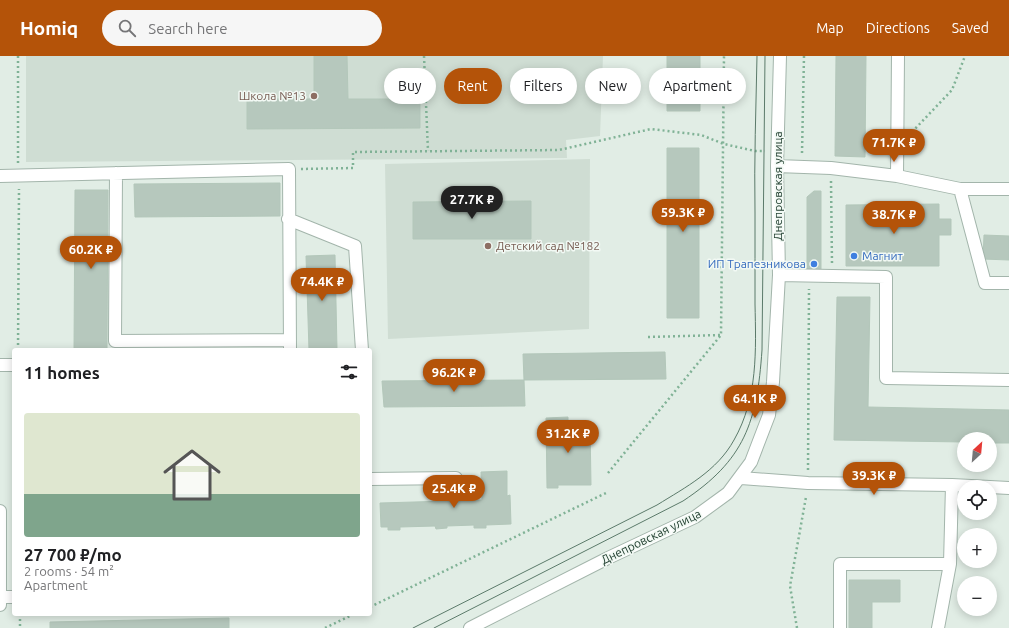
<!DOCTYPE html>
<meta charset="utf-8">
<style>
body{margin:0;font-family:Ubuntu,sans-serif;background:#f6f6f6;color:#202124;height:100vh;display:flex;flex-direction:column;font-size:15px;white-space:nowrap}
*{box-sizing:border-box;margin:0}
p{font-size:13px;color:#757577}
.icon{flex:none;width:22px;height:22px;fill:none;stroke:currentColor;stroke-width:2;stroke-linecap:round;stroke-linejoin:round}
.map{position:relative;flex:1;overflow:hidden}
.side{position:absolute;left:12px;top:292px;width:360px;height:268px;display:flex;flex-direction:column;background:#fff;border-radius:4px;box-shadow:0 2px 10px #0003}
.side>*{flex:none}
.top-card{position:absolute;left:384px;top:12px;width:380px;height:36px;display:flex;gap:8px}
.needle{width:26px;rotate:26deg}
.controls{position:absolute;left:957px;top:376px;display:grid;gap:8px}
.controls a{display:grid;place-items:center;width:40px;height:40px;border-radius:50%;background:#fff;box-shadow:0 2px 10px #0003;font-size:20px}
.price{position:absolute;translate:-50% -34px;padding:0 9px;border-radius:14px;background:#b45309;color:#fff;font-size:13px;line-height:26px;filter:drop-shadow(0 1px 2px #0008)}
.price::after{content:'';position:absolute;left:50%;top:24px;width:12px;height:9px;margin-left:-6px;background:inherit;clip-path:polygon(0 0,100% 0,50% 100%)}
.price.selected{background:#222;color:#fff}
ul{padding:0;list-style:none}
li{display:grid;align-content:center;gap:8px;height:212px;padding:0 12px}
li+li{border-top:1px solid #e0e0e0}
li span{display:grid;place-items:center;height:124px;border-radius:4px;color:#555}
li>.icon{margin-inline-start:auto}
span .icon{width:72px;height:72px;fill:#fffc;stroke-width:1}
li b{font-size:17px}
h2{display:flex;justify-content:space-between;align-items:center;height:48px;padding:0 12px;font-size:17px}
.tag{padding:0 14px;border-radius:18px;background:#fff;box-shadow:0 2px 10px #0003;font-size:14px;line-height:36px}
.tag.selected{background:#b45309;color:#fff}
header{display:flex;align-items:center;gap:24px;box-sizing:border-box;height:56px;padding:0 20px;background:#b45309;color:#fff}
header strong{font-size:19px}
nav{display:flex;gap:22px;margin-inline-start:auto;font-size:14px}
.search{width:280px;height:36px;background:#f6f6f6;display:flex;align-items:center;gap:10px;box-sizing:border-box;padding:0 14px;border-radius:22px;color:#757577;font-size:15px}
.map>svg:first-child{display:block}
.built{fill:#cfddd3}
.building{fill:#b6c8bd;stroke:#b3c7ba}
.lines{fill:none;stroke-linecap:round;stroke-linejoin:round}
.minor-casing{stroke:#a3b5ab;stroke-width:14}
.path{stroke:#80b296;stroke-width:2.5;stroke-dasharray:2 3;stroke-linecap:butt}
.minor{stroke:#fff;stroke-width:12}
.tram{stroke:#5b7a6a;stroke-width:1}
.education-dot{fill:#8d6e63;stroke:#f2f9f4;stroke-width:1.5}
.shop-dot{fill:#3f7fe0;stroke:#f2f9f4;stroke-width:1.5}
.labels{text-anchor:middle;stroke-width:3;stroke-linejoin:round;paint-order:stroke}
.education-label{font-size:12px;fill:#785e54;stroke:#f2f9f4;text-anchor:end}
.street-label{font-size:12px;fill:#203e2f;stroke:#f2f9f4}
.shop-label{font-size:12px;fill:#366cbe;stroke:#f2f9f4;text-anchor:start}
</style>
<header>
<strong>Homiq</strong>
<div class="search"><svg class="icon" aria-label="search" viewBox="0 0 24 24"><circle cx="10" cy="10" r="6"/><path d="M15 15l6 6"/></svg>Search here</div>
<nav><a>Map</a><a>Directions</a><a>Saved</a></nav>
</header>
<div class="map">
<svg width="1009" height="572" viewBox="0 0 1009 572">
<rect width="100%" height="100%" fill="#e1ede5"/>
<!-- built -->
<path class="built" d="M 26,0 L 603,0 L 600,80 L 566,84 L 567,102 L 26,106 Z
M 590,103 L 589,273 L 388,283 L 385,108 Z"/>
<!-- building -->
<path class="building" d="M 314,0 L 347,0 L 348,43 L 420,43 L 420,72 L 247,73 L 247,43 L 314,43 Z
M 667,0 L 700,0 L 700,55 L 667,55 Z
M 836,0 L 866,0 L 865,101 L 835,100 Z
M 667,92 L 699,92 L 699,262 L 667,262 Z
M 280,127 L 280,160 L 135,161 L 134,128 Z
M 75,134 L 108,134 L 107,294 L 74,294 Z
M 814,135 L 821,135 L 821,214 L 807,214 L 807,141 Z
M 531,145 L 531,183 L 413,183 L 413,146 Z
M 939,148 L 939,163 L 951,163 L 951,179 L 939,179 L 939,210 L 846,210 L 846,149 Z
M 984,179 L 1009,180 L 1009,204 L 983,203 Z
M 335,199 L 337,294 L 309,294 L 306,200 Z
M 837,241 L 870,241 L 868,351 L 1009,354 L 1009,387 L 990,387 L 990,383 L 964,383 L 964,386 L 834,384 Z
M 665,296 L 666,323 L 524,324 L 523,298 Z
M 524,324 L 525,350 L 384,351 L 382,325 Z
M 568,361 L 568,370 L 590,370 L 591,429 L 558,429 L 558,432 L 547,432 L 546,362 Z
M 507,415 L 507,440 L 510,439 L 511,468 L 486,469 L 486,472 L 474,472 L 474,469 L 447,470 L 447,472 L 436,473 L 435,470 L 400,471 L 400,474 L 388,474 L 388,471 L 381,471 L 380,447 L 482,444 L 481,416 Z
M 849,524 L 900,524 L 900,546 L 872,546 L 872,572 L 849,572 Z
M 229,562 L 229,572 L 50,572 L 50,566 Z"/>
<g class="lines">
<!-- minor casing -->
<g class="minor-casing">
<path id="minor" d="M 777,110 L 831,112 L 897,120 L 960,133 L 1009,133
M 116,117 L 115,285 L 290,284
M 0,120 L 289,113 L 290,294
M 897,120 L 898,0
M 960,133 L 985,227 L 1009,227
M 288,163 L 355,190 L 362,294
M 779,219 L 886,221 L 886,322 L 1009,324
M 0,309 L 14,309
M 741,422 L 808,427 L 952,429 L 1009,432
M 370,423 L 456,422
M 0,455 L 0,549
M 1,541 L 14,541
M 470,572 L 608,502 L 695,461 L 728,437 L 751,406 L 769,359 L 773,326 L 779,219 L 777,110 L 780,0
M 840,572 L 840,508 L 950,508 L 952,429
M 938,572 L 950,508"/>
</g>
<!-- path -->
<path class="path" d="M 18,0 L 18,108
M 424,0 L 428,95
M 912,76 L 952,34 L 965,0
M 802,97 L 804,0
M 301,113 L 353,112 L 353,96 L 559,94 L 651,73 L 701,79 L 724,88 L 755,95 L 765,95
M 831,125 L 832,208
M 648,281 L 721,279
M 18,294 L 19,133
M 808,414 L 809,233
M 608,417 L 721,279 L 724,0
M 370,551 L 608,436
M 20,558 L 20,572
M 325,572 L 354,558
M 797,572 L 790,530 L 806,441"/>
<!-- minor -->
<use href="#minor" class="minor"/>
<!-- tram -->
<path class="tram" d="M 413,572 L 657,449 C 686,431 717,415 734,384 C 758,342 756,294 755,248 C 755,218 755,187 755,157 C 754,105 756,52 757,0
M 434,572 L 683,445 C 745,404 757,366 762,294 L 765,0"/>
</g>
<!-- markers -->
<g class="education-dot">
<circle cx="314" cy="40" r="4"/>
<circle cx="488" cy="190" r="4"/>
</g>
<g class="shop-dot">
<circle cx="854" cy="200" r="4"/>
<circle cx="814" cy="208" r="4"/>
</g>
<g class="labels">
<!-- education labels -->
<g class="education-label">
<text x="306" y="44">Школа №13</text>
<text x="496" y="194" text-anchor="start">Детский сад №182</text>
</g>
<!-- street labels -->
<g class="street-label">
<text transform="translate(778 130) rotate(-90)" y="4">Днепровская улица</text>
<text transform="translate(651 481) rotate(-26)" y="4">Днепровская улица</text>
</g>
<!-- shop labels -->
<g class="shop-label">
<text x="862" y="204">Магнит</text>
<text x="806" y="212" text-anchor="end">ИП Трапезникова</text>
</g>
</g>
</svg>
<div class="controls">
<a><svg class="needle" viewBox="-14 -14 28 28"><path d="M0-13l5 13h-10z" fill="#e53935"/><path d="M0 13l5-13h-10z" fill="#757577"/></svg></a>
<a><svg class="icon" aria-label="locate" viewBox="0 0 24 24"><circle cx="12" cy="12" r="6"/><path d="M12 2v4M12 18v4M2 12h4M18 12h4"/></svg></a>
<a>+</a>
<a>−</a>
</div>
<b class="price" style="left:894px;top:107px">71.7K ₽</b>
<b class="price selected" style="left:472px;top:164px">27.7K ₽</b>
<b class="price" style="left:683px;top:177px">59.3K ₽</b>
<b class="price" style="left:894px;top:179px">38.7K ₽</b>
<b class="price" style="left:91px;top:214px">60.2K ₽</b>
<b class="price" style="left:322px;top:246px">74.4K ₽</b>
<b class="price" style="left:454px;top:337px">96.2K ₽</b>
<b class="price" style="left:755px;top:363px">64.1K ₽</b>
<b class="price" style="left:568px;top:398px">31.2K ₽</b>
<b class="price" style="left:874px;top:440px">39.3K ₽</b>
<b class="price" style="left:454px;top:453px">25.4K ₽</b>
<div class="top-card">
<a class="tag">Buy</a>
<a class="tag selected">Rent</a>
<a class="tag">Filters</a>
<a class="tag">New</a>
<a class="tag">Apartment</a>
</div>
<section class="side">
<h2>11 homes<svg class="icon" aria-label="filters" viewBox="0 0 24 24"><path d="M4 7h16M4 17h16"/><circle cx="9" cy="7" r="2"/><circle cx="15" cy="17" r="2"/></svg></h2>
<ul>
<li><span style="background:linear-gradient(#dfe7d0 65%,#7fa58c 0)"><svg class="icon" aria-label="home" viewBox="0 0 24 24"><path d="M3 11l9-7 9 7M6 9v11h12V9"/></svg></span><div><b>27 700 ₽/mo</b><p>2 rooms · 54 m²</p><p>Apartment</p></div></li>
</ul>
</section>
</div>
